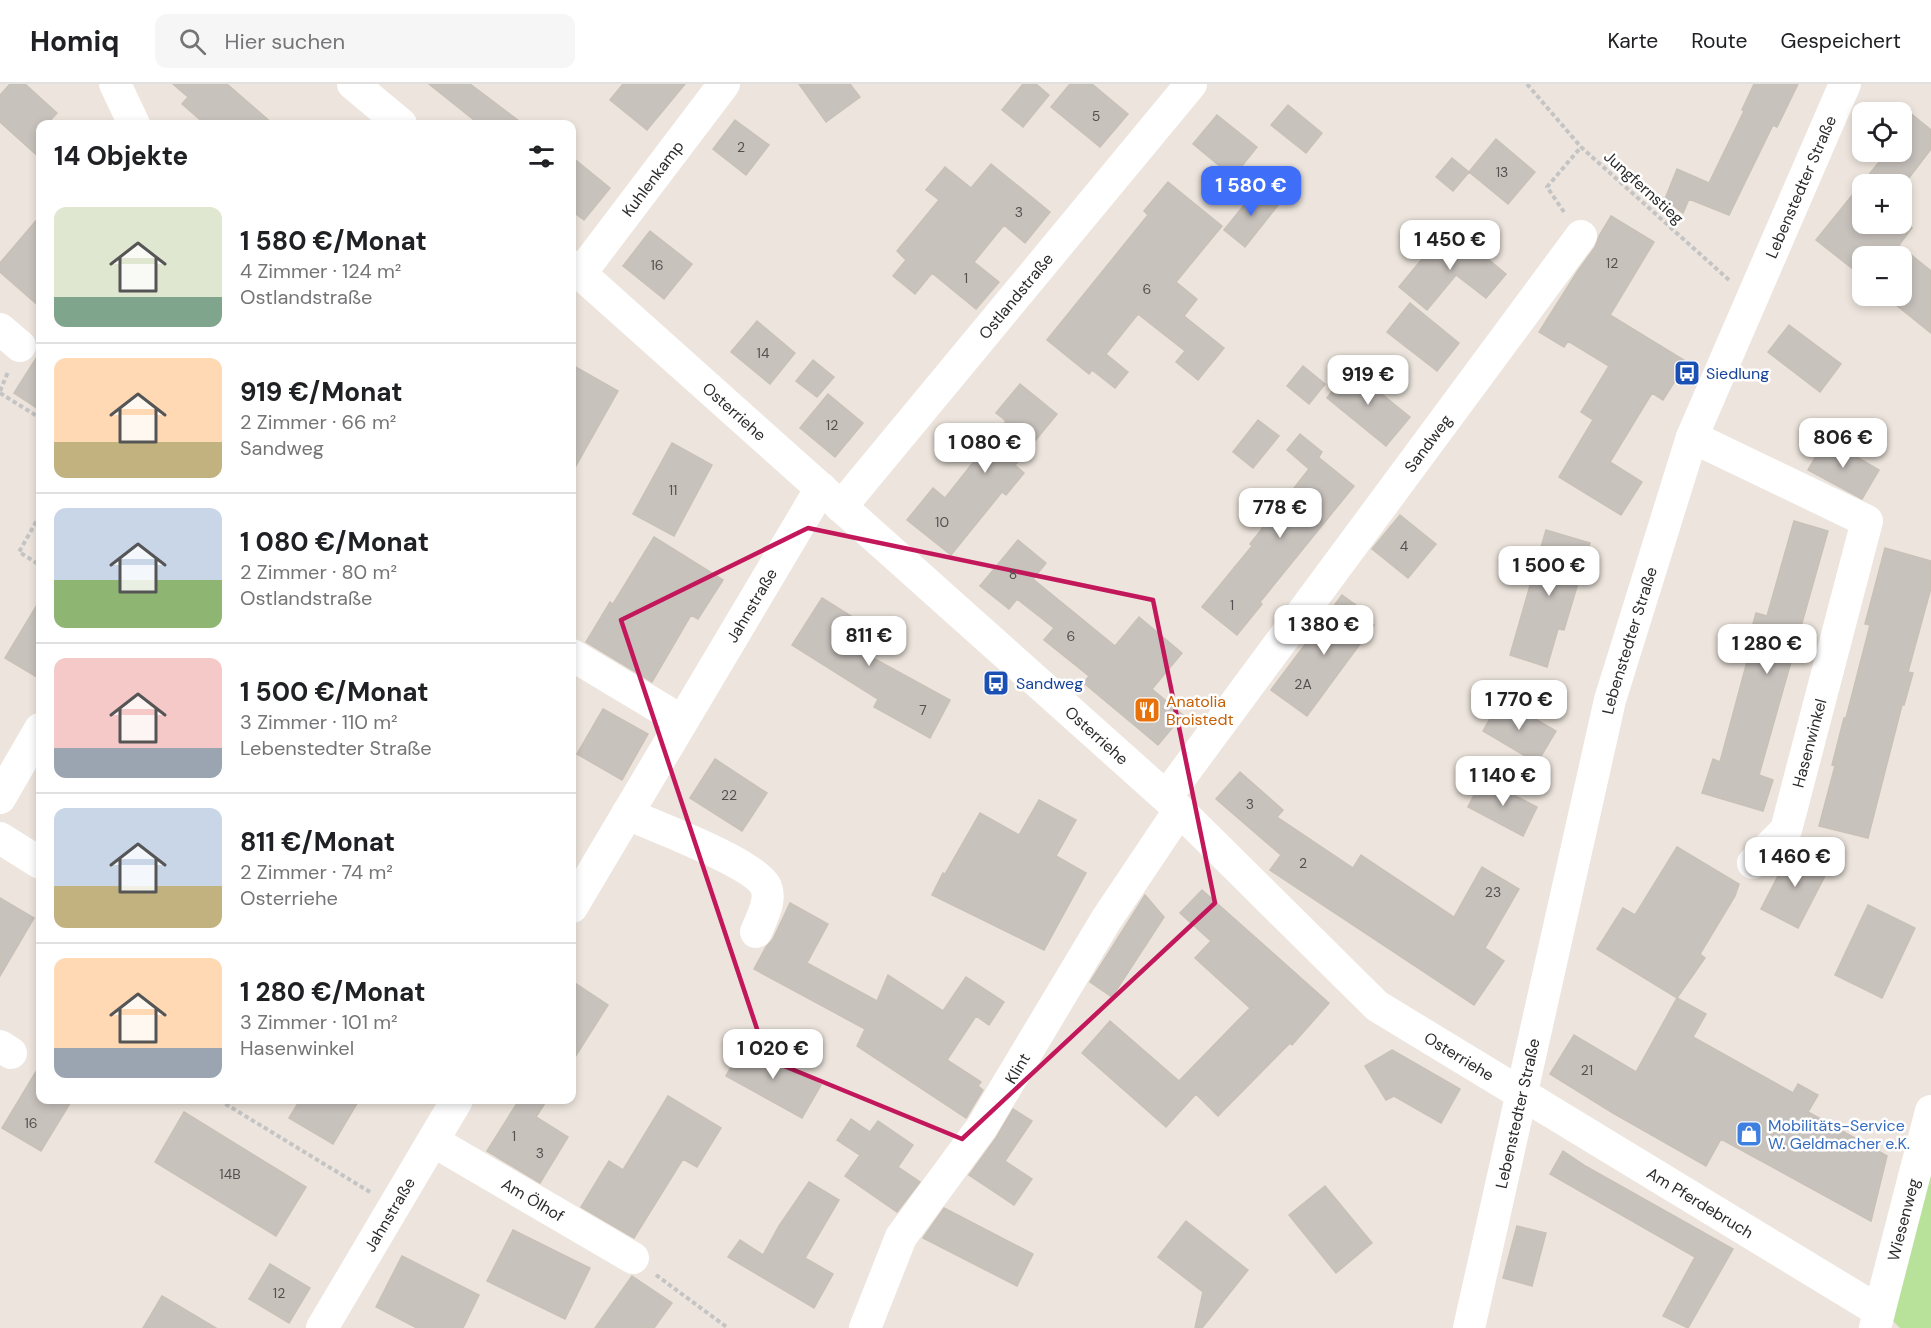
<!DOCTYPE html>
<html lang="de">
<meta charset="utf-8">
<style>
body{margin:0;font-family:"DM Sans",sans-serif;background:#f6f6f6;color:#202124;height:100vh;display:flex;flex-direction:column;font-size:22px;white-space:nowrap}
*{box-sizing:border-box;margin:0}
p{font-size:20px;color:#757577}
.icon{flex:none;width:33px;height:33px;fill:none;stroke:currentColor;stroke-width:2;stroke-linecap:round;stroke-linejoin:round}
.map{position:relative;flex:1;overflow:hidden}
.details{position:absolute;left:36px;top:36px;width:540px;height:984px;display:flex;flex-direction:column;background:#fff;border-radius:12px;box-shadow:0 3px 9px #0003}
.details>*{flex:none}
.fabs{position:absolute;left:1852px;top:18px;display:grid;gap:12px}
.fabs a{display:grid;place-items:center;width:60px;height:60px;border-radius:12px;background:#fff;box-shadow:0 3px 9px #0003;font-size:30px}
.price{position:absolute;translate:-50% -51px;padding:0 14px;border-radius:12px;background:#fff;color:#222;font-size:20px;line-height:39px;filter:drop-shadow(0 2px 3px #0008)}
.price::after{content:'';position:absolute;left:50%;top:36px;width:18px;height:14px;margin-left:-9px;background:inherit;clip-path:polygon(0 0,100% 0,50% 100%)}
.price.on{background:#3f6ef8;color:#fff}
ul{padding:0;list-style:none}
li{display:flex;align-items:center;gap:18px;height:150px;padding:0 18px}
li+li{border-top:2px solid #e0e0e0}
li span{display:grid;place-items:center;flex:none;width:168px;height:120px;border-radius:12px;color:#555}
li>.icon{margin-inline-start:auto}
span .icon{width:72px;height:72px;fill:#fffc;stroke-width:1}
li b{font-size:26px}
h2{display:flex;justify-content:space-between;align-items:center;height:72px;padding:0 18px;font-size:26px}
header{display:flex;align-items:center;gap:36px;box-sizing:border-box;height:84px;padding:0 30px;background:#fff;border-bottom:2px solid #e0e0e0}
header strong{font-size:28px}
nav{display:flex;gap:33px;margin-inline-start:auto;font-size:21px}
.search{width:420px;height:54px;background:#f6f6f6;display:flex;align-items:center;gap:15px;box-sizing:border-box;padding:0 21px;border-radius:12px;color:#757577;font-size:22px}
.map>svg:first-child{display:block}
.green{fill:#b8e29a}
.building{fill:#c8c2bd;stroke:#c8c1b7;stroke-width:1.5}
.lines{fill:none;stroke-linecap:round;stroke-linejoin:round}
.path{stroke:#c4c4c4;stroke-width:4;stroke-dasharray:4.5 3;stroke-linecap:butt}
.minor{stroke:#fff;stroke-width:32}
.marked{fill:none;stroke:#c2185b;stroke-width:4.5;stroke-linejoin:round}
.labels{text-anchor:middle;stroke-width:5;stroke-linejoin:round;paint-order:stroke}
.number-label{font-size:14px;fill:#525150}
.street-label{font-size:16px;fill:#2b2b2b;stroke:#fff}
.transit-label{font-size:16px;fill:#164399;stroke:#fff;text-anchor:start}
.food-label{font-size:16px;fill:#c56008;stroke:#fff;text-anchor:start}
.shop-label{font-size:16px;fill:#366cbe;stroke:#fff;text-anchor:start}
</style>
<header>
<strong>Homiq</strong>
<div class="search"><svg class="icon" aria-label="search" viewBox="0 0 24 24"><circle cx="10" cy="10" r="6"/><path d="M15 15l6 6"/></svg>Hier suchen</div>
<nav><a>Karte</a><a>Route</a><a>Gespeichert</a></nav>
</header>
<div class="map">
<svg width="1931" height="1244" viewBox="0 0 1931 1244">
<rect width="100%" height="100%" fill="#ede5dd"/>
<!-- green -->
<path class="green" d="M 1931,1091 L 1931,1244 L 1900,1244 L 1891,1235 Z"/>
<!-- building -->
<path class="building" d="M 10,0 L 25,0 L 57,29 L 47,40 L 40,40 L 40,74 L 0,38 L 0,11 Z
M 173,0 L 227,0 L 273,40 L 205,40 L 182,20 L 188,13 Z
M 429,0 L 470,0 L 523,40 L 479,40 Z
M 623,0 L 685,0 L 647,46 L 610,16 Z
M 799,0 L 850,0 L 860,13 L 826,38 Z
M 1023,0 L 1036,0 L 1049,11 L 1023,43 L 1002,26 Z
M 1070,0 L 1092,0 L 1128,30 L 1100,63 L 1051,23 Z
M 1754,0 L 1798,0 L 1777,43 L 1773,41 L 1729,131 L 1689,115 L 1683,129 L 1665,115 L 1677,85 L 1709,99 L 1744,27 L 1742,26 Z
M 1898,19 L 1931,46 L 1931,65 L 1902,103 L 1902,100 L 1863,100 L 1863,140 L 1902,140 L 1902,136 L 1912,144 L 1899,161 L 1931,187 L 1931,249 L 1885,212 L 1902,212 L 1902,172 L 1863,172 L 1863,193 L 1816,156 L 1884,72 L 1878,68 L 1902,68 L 1902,28 L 1891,28 Z
M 1288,21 L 1322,49 L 1306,69 L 1271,41 Z
M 1217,31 L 1257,63 L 1233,93 L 1193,60 Z
M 735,36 L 769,61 L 746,91 L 713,65 Z
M 1496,55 L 1535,88 L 1508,120 L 1469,88 Z
M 572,73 L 610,104 L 584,136 L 572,127 Z
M 1452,74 L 1469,88 L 1453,107 L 1436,93 Z
M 991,80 L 1050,128 L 1025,159 L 1004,141 L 974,178 L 999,198 L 976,225 L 932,189 L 915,210 L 893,192 L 906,176 L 897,167 L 939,116 L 926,106 L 945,83 L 971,104 Z
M 1168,98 L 1222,142 L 1176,198 L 1197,215 L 1184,232 L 1224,264 L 1198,296 L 1176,278 L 1185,267 L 1138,230 L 1106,270 L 1128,288 L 1115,304 L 1092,286 L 1089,290 L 1047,256 L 1148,131 L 1144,127 Z
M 1258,104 L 1279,120 L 1245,163 L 1224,146 Z
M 40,132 L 40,223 L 0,188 L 0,179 Z
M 1611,132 L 1654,158 L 1610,231 L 1687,278 L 1663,316 L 1652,309 L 1610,378 L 1642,398 L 1621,431 L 1559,393 L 1593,336 L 1581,328 L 1609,282 L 1568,257 L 1564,263 L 1539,248 L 1577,188 L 1595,163 L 1599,152 Z
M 650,147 L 692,180 L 664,215 L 623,182 Z
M 1445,147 L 1467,165 L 1471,161 L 1506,190 L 1486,214 L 1456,191 L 1427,226 L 1399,203 Z
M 1410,219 L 1459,259 L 1437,287 L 1387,248 Z
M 757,237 L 795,269 L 770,300 L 731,268 Z
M 1789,241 L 1841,280 L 1820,308 L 1768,268 Z
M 40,268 L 40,326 L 14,309 Z
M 813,276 L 834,293 L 817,313 L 796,297 Z
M 572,281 L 618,307 L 572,389 Z
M 1353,281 L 1370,295 L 1367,298 L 1410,333 L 1386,362 L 1327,314 Z
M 1303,282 L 1325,300 L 1309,320 L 1287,302 Z
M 1020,300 L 1057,330 L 1015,381 L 1024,389 L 1006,411 L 1002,408 L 951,471 L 907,436 L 933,404 L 945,414 L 1006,337 L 996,329 Z
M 828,310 L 863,339 L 835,373 L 800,344 Z
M 1258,336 L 1279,352 L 1253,384 L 1233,368 Z
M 1300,350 L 1322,368 L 1317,376 L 1318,373 L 1354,402 L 1260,518 L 1262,520 L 1237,551 L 1202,523 L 1252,462 L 1250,460 L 1309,385 L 1287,366 Z
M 1826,355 L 1879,386 L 1862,415 L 1808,386 Z
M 672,359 L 712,381 L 674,452 L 633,430 Z
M 1400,431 L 1436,460 L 1408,494 L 1372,465 Z
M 1794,437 L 1828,447 L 1759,691 L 1773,696 L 1763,727 L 1702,709 L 1713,675 L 1720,678 L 1751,563 L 1747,562 L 1756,529 L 1767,532 Z
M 1546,446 L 1590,459 L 1564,546 L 1558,545 L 1547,583 L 1510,571 Z
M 654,453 L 723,496 L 698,535 L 691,531 L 652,598 L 586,558 L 610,518 L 613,520 Z
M 1018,456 L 1046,479 L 1033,495 L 1115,562 L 1139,533 L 1182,569 L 1152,605 L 1183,631 L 1158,661 L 1084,599 L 1089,592 L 1044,556 L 1054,544 L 1017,515 L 1009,525 L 980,502 Z
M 1885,464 L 1931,477 L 1931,504 L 1908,588 L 1913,589 L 1904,621 L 1902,621 L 1868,754 L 1819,742 L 1835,682 L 1832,681 L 1844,634 L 1846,634 L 1870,541 L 1865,540 Z
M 1342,511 L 1367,529 L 1364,535 L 1374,541 L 1307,632 L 1271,606 Z
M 822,514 L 886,554 L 873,574 L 950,616 L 930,654 L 874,623 L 878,615 L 792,561 Z
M 40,516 L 40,595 L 5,574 Z
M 1501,615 L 1556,647 L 1537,679 L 1483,647 Z
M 603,625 L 648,650 L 622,696 L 577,670 Z
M 715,675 L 767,709 L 742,747 L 690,714 Z
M 1240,688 L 1283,726 L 1277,733 L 1353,784 L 1361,771 L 1454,833 L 1482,783 L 1519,805 L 1485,864 L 1504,877 L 1474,921 L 1270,786 L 1281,771 L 1216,715 Z
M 1482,695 L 1537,723 L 1523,752 L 1468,723 Z
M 1039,716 L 1076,736 L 1056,772 L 1086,789 L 1044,866 L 932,811 L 943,789 L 945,790 L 980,729 L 1019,751 Z
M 1677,763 L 1739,800 L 1735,812 L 1700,870 L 1705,874 L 1677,914 L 1597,865 L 1623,824 L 1635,831 Z
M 1792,765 L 1829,784 L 1798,844 L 1761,825 Z
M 1202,806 L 1329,919 L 1292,961 L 1290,959 L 1218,1032 L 1196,1010 L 1166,1043 L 1082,969 L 1110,937 L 1179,997 L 1250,924 L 1195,874 L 1211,857 L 1180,829 Z
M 1145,811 L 1164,833 L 1112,913 L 1090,898 Z
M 0,814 L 34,834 L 0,892 Z
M 790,819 L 828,840 L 807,879 L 877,917 L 888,891 L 943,927 L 966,893 L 1004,918 L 989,941 L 976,932 L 947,976 L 981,998 L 978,1002 L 983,1006 L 966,1034 L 857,962 L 865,945 L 754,885 L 766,863 L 773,855 Z
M 1868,821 L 1915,844 L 1882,914 L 1835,891 Z
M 572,897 L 608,921 L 572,978 Z
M 1677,914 L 1706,930 L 1693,953 L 1793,1009 L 1798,1000 L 1818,1011 L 1808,1028 L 1887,1072 L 1871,1137 L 1721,1055 L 1706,1082 L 1613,1029 L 1550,990 L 1574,951 L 1636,988 Z
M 745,958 L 821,1001 L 802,1034 L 726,992 Z
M 1392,966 L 1460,1005 L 1441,1039 L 1394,1012 L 1386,1016 L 1365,982 Z
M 40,981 L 40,1016 L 72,1016 L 41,1067 L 2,1044 Z
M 668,1012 L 721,1044 L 697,1083 L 683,1075 L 634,1154 L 581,1123 L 609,1077 L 623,1086 Z
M 300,1016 L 359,1016 L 333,1060 L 289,1034 Z
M 519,1016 L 547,1016 L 536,1033 L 568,1053 L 540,1099 L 487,1067 Z
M 1013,1025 L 1032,1037 L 1005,1077 L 1032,1095 L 1014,1121 L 969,1091 L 996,1054 Z
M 184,1028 L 306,1103 L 276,1152 L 155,1078 Z
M 851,1035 L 870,1048 L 878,1037 L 913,1061 L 898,1083 L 920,1098 L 897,1128 L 845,1092 L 860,1071 L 837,1056 Z
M 1563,1067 L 1587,1083 L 1733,1165 L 1688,1244 L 1663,1232 L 1695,1173 L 1550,1090 Z
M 809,1098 L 839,1116 L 805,1174 L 833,1190 L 814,1224 L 728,1173 L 740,1156 L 763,1171 L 779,1142 Z
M 1325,1102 L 1372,1159 L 1336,1189 L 1289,1131 Z
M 944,1124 L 1033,1170 L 1017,1202 L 923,1154 Z
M 1186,1137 L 1248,1186 L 1202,1244 L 1195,1244 L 1203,1208 L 1158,1173 Z
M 1517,1142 L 1546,1149 L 1532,1202 L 1503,1194 Z
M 513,1146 L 590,1184 L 565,1235 L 487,1197 Z
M 402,1172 L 479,1211 L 463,1244 L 417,1244 L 376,1223 Z
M 270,1180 L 310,1204 L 289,1239 L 249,1215 Z
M 632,1192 L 672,1219 L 654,1244 L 595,1244 Z
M 162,1212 L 216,1244 L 143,1244 Z"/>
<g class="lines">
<!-- path -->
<path class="path" d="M 1527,0 L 1581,63 L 1729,196
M 1564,128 L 1547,103 L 1581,63
M 0,307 L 8,288
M 0,309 L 40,334
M 40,431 L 19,468 L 40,481
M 219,1016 L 370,1108
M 656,1191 L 728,1244"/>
<!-- minor -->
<g class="minor">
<path d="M 115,0 L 134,40"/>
<path d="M 353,0 L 401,40"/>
<path id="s1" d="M 572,182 L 1166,713 L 1377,922 L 1879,1227"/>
<path id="s2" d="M 580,190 L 724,0"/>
<path d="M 0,245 L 20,262"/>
<path d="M 1692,353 L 1867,437 L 1786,746 L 1753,779"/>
<path id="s3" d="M 841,423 L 1191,0"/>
<path d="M 572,571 L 682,637"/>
<path id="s4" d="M 1166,713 L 1581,152"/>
<path d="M 0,714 L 40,645"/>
<path d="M 627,730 C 654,742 755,779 766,803 C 772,817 761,835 756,848"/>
<path d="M 0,754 L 40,779"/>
<path id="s5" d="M 572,823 L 821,404"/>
<path d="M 0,962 L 11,969"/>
<path id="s6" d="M 433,1057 L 633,1174"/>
<path id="s7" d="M 322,1244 L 457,1016"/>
<path id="s8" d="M 865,1244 L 901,1153 L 982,1043 L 1106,836 L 1179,727"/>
<path id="s9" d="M 1469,1244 L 1610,616 L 1692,353 L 1845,0"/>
<path id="s10" d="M 1875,1244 L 1931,1027"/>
</g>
</g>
<!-- marked area -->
<path class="marked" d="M 808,444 L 1153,516 L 1215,819 L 962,1055 L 767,975 L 621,536 Z"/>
<!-- icons -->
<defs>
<g id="bus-square" transform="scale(1.35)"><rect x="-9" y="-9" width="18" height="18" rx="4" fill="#1a4fb4" stroke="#fff"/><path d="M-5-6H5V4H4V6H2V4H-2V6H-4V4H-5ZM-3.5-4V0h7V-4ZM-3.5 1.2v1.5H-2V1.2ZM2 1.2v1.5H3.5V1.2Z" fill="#fff"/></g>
<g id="restaurant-square" transform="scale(1.35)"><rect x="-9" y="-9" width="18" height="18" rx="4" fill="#e8710a" stroke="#fff"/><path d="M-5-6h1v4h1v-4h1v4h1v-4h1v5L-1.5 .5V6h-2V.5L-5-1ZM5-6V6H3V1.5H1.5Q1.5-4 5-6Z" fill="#fff"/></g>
<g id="shop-square" transform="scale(1.35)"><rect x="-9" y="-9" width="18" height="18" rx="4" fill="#3f7fe0" stroke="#fff"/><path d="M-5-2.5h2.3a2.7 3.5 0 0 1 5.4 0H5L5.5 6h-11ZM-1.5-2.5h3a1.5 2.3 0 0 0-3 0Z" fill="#fff"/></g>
</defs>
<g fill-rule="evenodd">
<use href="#bus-square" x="1687" y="289"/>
<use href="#bus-square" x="996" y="599"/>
<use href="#restaurant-square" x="1147" y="626"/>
<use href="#shop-square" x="1749" y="1050"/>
</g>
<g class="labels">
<!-- number labels -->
<g class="number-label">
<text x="1096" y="37">5</text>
<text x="741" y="68">2</text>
<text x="1502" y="93">13</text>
<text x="1019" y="133">3</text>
<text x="1612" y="184">12</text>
<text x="657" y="186">16</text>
<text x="966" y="199">1</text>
<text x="1147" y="210">6</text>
<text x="763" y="274">14</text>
<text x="832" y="346">12</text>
<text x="673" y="411">11</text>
<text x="942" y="443">10</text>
<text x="1404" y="467">4</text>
<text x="1013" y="495">8</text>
<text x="1232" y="526">1</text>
<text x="1071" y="557">6</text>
<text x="1303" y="605">2A</text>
<text x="923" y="631">7</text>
<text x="729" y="716">22</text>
<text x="1250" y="725">3</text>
<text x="1303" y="784">2</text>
<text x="1493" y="813">23</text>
<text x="1587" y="991">21</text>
<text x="31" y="1044">16</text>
<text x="514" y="1057">1</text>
<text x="540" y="1074">3</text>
<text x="230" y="1095">14B</text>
<text x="279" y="1214">12</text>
</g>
<!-- street labels -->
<g class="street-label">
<text dy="6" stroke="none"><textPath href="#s2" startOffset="120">Kuhlenkamp</textPath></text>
<text transform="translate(1644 103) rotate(42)" y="6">Jungfernstieg</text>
<text dy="6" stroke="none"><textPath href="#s9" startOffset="1192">Lebenstedter Straße</textPath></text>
<text dy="6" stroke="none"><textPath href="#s3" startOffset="274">Ostlandstraße</textPath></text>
<text dy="6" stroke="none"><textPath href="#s1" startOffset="218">Osterriehe</textPath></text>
<text dy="6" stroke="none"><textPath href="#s4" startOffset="440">Sandweg</textPath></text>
<text dy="6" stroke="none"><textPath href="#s5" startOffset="351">Jahnstraße</textPath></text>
<text dy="6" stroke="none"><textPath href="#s9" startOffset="706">Lebenstedter Straße</textPath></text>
<text dy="6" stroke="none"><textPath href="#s1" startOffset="704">Osterriehe</textPath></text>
<text transform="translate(1809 659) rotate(-75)" y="6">Hasenwinkel</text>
<text dy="6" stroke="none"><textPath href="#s1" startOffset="1190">Osterriehe</textPath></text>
<text dy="6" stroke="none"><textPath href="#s8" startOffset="303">Klint</textPath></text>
<text dy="6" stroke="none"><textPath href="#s9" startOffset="220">Lebenstedter Straße</textPath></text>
<text dy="6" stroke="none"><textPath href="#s6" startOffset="116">Am Ölhof</textPath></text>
<text dy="6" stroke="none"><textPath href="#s1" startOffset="1472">Am Pferdebruch</textPath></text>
<text dy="6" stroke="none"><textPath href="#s7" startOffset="132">Jahnstraße</textPath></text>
<text dy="6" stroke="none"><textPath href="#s10" startOffset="112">Wiesenweg</textPath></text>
</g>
<!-- transit labels -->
<g class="transit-label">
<text x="1706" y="295">Siedlung</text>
<text x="1016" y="605">Sandweg</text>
</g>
<!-- food labels -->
<g class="food-label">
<text x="1166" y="623">Anatolia<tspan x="1166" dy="18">Broistedt</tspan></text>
</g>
<!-- shop labels -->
<g class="shop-label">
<text x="1768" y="1047">Mobilitäts-Service<tspan x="1768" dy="18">W. Geldmacher e.K.</tspan></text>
</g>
</g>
</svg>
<div class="fabs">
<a><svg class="icon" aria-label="locate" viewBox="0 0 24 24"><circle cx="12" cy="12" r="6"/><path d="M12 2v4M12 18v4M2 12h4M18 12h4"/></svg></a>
<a>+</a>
<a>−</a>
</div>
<b class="price on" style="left:1251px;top:133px">1 580 €</b>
<b class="price" style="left:1450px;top:187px">1 450 €</b>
<b class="price" style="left:1368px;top:322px">919 €</b>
<b class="price" style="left:1843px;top:385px">806 €</b>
<b class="price" style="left:985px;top:390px">1 080 €</b>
<b class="price" style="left:1280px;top:455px">778 €</b>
<b class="price" style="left:1549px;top:513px">1 500 €</b>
<b class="price" style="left:1324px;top:572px">1 380 €</b>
<b class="price" style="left:869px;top:583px">811 €</b>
<b class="price" style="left:1767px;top:591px">1 280 €</b>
<b class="price" style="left:1519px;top:647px">1 770 €</b>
<b class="price" style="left:1503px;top:723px">1 140 €</b>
<b class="price" style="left:1795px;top:804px">1 460 €</b>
<b class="price" style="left:773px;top:996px">1 020 €</b>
<section class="details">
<h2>14 Objekte<svg class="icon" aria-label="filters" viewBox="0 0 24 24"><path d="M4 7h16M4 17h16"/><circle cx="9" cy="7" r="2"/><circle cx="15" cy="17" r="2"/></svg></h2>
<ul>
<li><span style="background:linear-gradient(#dfe7d0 75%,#7fa58c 0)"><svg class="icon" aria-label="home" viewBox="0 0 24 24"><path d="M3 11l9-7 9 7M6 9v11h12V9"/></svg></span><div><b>1 580 €/Monat</b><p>4 Zimmer · 124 m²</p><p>Ostlandstraße</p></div></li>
<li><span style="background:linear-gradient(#ffd9b3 70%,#c2b280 0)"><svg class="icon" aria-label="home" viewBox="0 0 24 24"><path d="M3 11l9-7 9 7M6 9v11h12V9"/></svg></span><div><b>919 €/Monat</b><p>2 Zimmer · 66 m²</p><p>Sandweg</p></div></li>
<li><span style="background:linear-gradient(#c9d6e8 60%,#8fb573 0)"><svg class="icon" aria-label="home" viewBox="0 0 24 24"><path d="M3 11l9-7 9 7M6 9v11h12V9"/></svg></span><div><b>1 080 €/Monat</b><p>2 Zimmer · 80 m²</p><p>Ostlandstraße</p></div></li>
<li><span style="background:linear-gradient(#f6c9c9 75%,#9aa5b1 0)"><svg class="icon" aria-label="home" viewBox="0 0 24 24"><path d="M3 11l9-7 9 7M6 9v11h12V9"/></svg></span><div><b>1 500 €/Monat</b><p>3 Zimmer · 110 m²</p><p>Lebenstedter Straße</p></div></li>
<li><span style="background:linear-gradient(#c9d6e8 65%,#c2b280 0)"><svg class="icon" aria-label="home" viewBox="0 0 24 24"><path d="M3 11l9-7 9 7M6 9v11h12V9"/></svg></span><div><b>811 €/Monat</b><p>2 Zimmer · 74 m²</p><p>Osterriehe</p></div></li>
<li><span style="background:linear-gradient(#ffd9b3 75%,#9aa5b1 0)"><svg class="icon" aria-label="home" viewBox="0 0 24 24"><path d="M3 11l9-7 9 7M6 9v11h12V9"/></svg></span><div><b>1 280 €/Monat</b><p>3 Zimmer · 101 m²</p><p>Hasenwinkel</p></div></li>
</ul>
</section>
</div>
